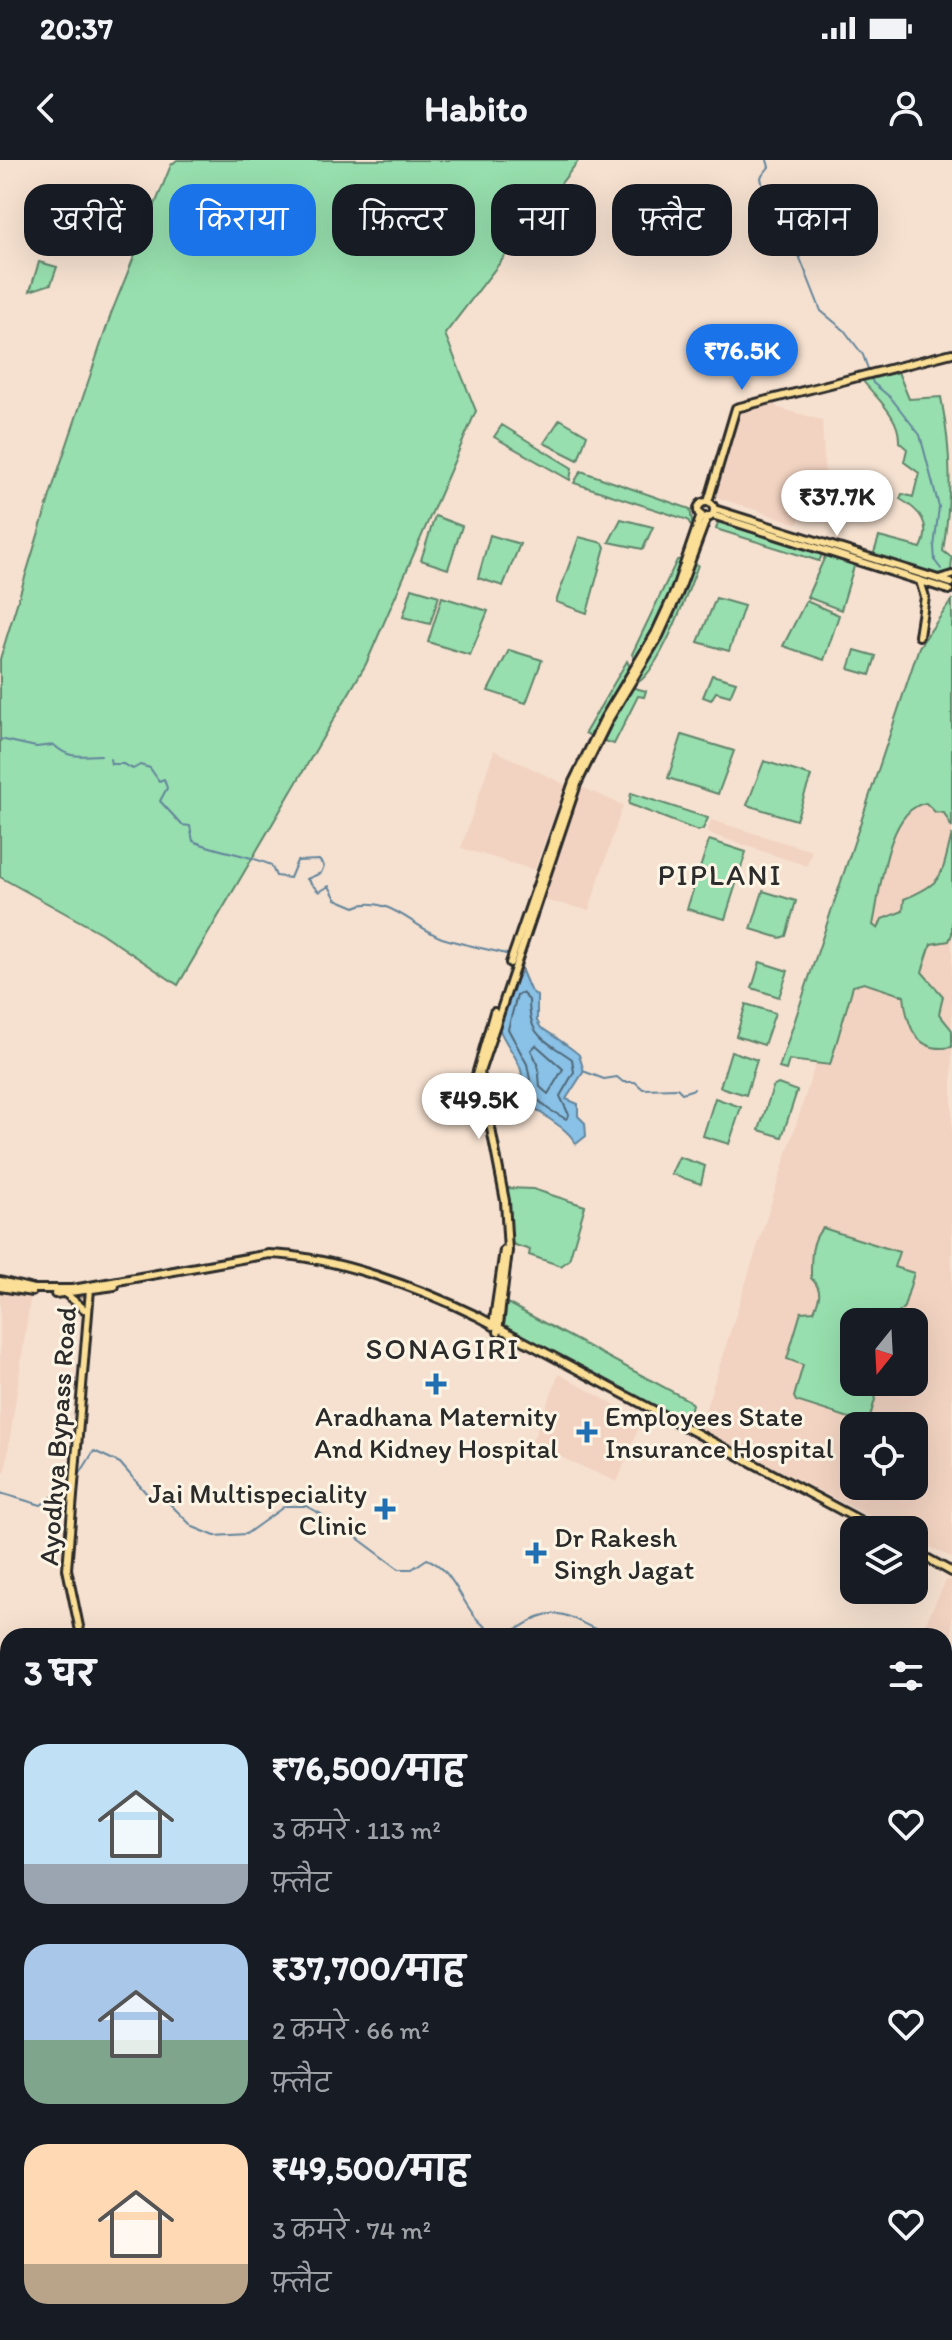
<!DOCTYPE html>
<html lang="hi">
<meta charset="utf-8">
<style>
body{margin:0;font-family:Itim,"Playpen Sans Deva",sans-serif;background:#242831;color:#f1f3f6;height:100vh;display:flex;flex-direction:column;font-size:30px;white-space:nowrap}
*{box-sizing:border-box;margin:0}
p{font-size:26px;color:#9ea1a6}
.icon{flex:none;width:44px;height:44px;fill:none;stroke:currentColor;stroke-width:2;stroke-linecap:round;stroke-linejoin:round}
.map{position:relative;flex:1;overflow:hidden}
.details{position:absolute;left:0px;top:1468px;width:952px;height:712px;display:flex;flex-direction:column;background:#171b24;border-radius:24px 24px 0 0;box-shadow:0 8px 32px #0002}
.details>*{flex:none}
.banner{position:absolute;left:24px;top:24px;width:904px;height:72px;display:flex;gap:16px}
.needle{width:52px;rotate:198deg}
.tools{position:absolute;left:840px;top:1148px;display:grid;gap:16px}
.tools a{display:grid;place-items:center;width:88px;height:88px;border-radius:16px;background:#171b24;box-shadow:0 8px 32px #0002;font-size:40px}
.price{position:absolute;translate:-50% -68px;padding:0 18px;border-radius:28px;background:#fff;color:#222;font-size:26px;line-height:52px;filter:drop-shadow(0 2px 4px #0008)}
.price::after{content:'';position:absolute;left:50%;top:48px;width:24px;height:18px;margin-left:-12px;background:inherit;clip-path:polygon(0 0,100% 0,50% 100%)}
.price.on{background:#1a73e8;color:#fff}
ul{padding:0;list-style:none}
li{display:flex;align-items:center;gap:24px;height:200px;padding:0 24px}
li span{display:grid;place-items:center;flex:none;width:224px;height:160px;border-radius:24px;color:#555}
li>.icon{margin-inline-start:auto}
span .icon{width:96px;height:96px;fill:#fffc;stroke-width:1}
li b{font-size:34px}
h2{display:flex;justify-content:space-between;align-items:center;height:96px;padding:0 24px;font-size:34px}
.tag{padding:0 28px;border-radius:24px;background:#171b24;box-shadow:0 8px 32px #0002;font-size:28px;line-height:72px}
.tag.on{background:#1a73e8;color:#fff}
.status{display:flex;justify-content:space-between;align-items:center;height:56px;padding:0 40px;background:#171b24;direction:ltr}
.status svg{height:22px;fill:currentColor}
header{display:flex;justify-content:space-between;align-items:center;height:104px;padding:0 24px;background:#171b24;font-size:36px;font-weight:700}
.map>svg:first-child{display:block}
.built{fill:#f2d3c1;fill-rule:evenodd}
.green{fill:#97dfae;stroke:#61856c;stroke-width:2}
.water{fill:#89c1e7;stroke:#63859c;stroke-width:2}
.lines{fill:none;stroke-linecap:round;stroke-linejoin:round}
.shore{stroke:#516776;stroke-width:2}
.stream{stroke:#63859c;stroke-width:2}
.major-casing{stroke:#2b2b2b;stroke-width:12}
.major{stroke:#fbdf96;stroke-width:6}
.poi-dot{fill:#1f6fb2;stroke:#fcf5e5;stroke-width:3}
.labels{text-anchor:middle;stroke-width:6;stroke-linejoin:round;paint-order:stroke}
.poi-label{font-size:28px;fill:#2b2b2b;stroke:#fcf5e5;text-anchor:start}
.street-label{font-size:28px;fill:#2b2b2b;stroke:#fcf5e5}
.neighbourhood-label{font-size:30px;letter-spacing:2px;fill:#2b2b2b;stroke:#fcf5e5}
</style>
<div class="status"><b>20:37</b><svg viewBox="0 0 49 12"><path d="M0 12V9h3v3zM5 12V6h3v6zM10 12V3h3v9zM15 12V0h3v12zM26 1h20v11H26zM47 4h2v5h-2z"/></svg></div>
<header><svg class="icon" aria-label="back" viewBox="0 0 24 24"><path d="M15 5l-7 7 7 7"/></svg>Habito<svg class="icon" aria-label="person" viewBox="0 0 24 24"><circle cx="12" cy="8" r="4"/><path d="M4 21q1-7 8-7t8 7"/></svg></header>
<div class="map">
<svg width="952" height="2180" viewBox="0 0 952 2180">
<rect width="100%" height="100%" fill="#f6e1d0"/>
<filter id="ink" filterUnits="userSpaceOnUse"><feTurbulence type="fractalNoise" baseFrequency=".0125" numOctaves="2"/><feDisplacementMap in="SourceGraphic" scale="16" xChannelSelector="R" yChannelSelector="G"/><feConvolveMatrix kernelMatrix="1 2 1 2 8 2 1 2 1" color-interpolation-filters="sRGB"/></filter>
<g filter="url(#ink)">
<!-- built -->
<path class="built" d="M 774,244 L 779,248 L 822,260 L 825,319 L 821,341 L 806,338 L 798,364 L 716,337 L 741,249 Z
M 952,509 L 952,1398 L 914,1379 L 914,1370 L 897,1370 L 699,1270 L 940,511 ZM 854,1162 L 914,1162 L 914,1222 L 854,1222 ZM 854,1266 L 914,1266 L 914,1326 L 854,1326 Z
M 494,590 L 566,625 L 534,710 L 461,688 Z
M 579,626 L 623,645 L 589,750 L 538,739 Z
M 711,660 L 812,691 L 807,706 L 707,673 Z
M 0,1130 L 31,1134 L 5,1313 L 0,1312 Z
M 559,1214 L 642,1260 L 617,1322 L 531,1284 Z
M 947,1419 L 952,1421 L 952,1489 L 944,1486 L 944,1476 L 919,1476 Z
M 944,1892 L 952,1895 L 952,1954 L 944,1950 Z
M 944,2038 L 952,2040 L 952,2180 L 915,2180 L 917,2172 L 944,2172 Z"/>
<!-- green -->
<path class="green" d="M 177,0 L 579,0 L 445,174 L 476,251 L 366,504 L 178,825 L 101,773 L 0,717 L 0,499 L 53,326 L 111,154 L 171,5 Z
M 39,102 L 57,107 L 51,124 L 30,131 Z
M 898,212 L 909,239 L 941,237 C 952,295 952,333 943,391 L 952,398 L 951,413 L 930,416 L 872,399 L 879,377 L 921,388 C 932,365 921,351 900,339 L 902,334 L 913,337 L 919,313 L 904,302 L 907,289 L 899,282 C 900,257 878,240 863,221 Z
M 560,259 L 587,275 L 578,300 L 544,283 Z
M 502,265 L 572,308 L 570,320 L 494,277 Z
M 581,311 L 690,349 L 694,372 L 688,360 L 574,323 Z
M 435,356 L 462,366 L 448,409 L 421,400 Z
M 621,359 L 653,367 L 643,389 L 609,382 Z
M 719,359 L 824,391 L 819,401 L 716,369 Z
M 490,375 L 520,384 L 503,426 L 478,418 Z
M 579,377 L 603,383 L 605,387 L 587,453 L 556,442 Z
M 827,392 L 855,403 L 841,450 L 807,437 Z
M 681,399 L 684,401 L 659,462 L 635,501 L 632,494 L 677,400 Z
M 693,403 L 698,405 C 688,432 660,510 637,523 L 635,518 Z
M 412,428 L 439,436 L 430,464 L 403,457 Z
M 442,437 L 488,451 L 470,495 L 428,482 Z
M 716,438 L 744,446 L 729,491 L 698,482 Z
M 952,440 L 952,668 L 944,653 L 935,652 L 926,643 C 887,648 880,733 873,765 L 878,769 L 882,759 L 903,751 L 904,739 C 946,722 941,715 952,674 L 952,774 L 949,781 L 931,784 L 922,812 L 943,836 L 939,854 L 952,870 L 952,887 C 916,894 907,866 904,836 L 864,823 L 853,826 L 830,905 L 789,900 L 786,910 L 779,908 L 919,487 Z
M 806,441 L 839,455 L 824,500 L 783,486 Z
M 509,490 L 542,500 L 526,543 L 488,531 Z
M 855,490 L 876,496 L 870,515 L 849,509 Z
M 627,501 L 631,509 L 592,577 L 585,573 Z
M 712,515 L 736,522 L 730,536 L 716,532 L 711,540 L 703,537 Z
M 631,527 L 646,531 L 644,537 L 638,536 L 614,584 L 601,580 Z
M 682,575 L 734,591 L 718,634 L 668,618 Z
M 764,601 L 811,616 L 796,660 L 747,645 Z
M 631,633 L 708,658 L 703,669 L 698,671 L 629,644 Z
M 709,680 L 746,692 L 725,759 L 687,749 Z
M 763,731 L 796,741 L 786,776 L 780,778 L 751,769 Z
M 760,802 L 788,811 L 779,837 L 752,828 Z
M 746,844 L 775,853 L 764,885 L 736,876 Z
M 731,891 L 757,900 L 746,935 L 720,927 Z
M 778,924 L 797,931 L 782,977 L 759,970 L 773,927 Z
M 715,938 L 741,947 L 729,984 L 703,976 Z
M 679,997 L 705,1006 L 701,1024 L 671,1014 Z
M 508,1028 L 533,1029 L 585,1046 L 569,1100 L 561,1106 L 529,1095 L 530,1090 L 509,1083 Z
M 823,1068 L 899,1092 L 894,1107 L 914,1113 L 904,1147 L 895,1157 L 885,1157 L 883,1162 L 854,1162 L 854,1222 L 880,1222 L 868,1264 L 796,1241 L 794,1237 L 803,1205 L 787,1199 L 801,1152 L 814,1151 C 820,1137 823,1130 811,1118 C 811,1102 810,1080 823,1068 Z
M 507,1143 L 688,1240 L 692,1244 L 690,1252 L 686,1252 L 684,1260 L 510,1171 L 504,1165 Z"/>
<!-- water -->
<path class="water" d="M 522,811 L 530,830 L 537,836 L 537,861 L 541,868 C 544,869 577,892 579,895 L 584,911 L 566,939 L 578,944 L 578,956 L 585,963 L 586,976 L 576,984 C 567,966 544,959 530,943 C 519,931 525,921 520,907 C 515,894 504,882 499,868 L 513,823 Z"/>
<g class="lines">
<!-- shore -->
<path class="shore" d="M 522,833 L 529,840 C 529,878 544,879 572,899 L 574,912 L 560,936 L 569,955 L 566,959 L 548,949 L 533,935 L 527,904 L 508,869 L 517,835 Z
M 536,885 L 563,909 L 548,934 L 540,927 L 538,904 L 531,890 Z"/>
<!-- stream -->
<path class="stream" d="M 767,0 L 769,7 L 761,17 C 763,32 766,37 779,44 L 790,88 L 800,98 L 821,151 L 844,170 L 863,195 L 873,223 L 891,238 L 920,275 L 939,347 L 934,387 L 935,401 L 941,409
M 0,579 L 36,587 L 54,585 C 70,600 81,595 101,595
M 110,599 L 111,604 L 123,604 L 133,609 L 140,605 L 150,608 L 159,621 L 164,619 L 167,628 L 160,641 L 182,665 L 190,666 L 193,681 C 219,692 247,694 271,705 L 276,716 L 290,718 L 297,701 L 319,700 L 324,706 L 321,713 L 307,719 L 319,732 L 329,726 L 336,739 L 355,747 C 385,733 415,768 442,778 C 464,785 488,789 510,795
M 520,798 L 522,811
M 583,911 L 604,919 L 617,917 L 623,922 L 635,922 L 643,929 L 677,928 L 682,933 L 694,929
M 76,1320 L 94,1291 L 120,1303 L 147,1334 L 168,1342 L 193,1367 L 215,1376 L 246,1374 L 285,1346 L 306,1346 L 321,1354 L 332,1366 L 356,1377 L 399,1409 L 412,1409 L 427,1399 C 460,1411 465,1466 498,1472 C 514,1475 525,1463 538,1457 C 565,1446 579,1465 602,1471 C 611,1473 617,1470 625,1476
M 0,1333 L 41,1345 L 70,1323
M 944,1641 L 952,1647"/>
<!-- major casing -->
<g class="major-casing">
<path id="major" d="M 708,342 L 736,248 L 952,193
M698 350a8 8 0 1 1 16 0a8 8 0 1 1-16 0Z
M 714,349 L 951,423
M 712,355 L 949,430
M 939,419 L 952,415
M 919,476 L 925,437 L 920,421
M 510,803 L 573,622 L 605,557 L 655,474 L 675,431 L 701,355
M 481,941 L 476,915 L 494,852
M 0,1121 L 33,1129 L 73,1129 L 269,1094 C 333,1096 420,1128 477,1156 L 878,1370
M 0,1127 L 32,1132
M 55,1134 L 115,1126
M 66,1134 L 84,1149
M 493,1166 L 504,1090
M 498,1172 L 508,1091 L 505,1041 L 480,912 L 577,624 L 609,559 L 659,476 L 679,432 L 707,357
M 914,1391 L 952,1412
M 81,1476 L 67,1409 L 90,1129
M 944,1829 L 952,1810
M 944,1840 L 952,1821
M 299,2172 L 302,2180
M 790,2180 L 794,2172
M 795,2180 L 799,2172"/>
</g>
<!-- major -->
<use href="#major" class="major"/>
</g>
</g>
<!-- markers -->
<g class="poi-dot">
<path d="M432 1212h8v8h8v8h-8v8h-8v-8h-8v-8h8z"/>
<path d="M583 1260h8v8h8v8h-8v8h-8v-8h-8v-8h8z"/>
<path d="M381 1337h8v8h8v8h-8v8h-8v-8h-8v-8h8z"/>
<path d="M532 1381h8v8h8v8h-8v8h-8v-8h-8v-8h8z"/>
</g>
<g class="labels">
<!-- poi labels -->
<g class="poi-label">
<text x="436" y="1266" text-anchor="middle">Aradhana Maternity<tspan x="436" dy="32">And Kidney Hospital</tspan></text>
<text x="605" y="1266">Employees State<tspan x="605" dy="32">Insurance Hospital</tspan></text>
<text x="367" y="1343" text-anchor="end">Jai Multispeciality<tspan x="367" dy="32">Clinic</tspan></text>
<text x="554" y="1387">Dr Rakesh<tspan x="554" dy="32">Singh Jagat</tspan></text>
</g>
<!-- street labels -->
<g class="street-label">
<text transform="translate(57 1276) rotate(-86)" y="10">Ayodhya Bypass Road</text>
</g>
<!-- neighbourhood labels -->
<g class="neighbourhood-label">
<text x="720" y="725">PIPLANI</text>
<text x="443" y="1199">SONAGIRI</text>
</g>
</g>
</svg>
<div class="tools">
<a><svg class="needle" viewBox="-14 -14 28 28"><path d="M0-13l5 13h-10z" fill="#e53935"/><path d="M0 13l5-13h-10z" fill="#9ea1a6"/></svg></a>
<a><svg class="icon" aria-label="locate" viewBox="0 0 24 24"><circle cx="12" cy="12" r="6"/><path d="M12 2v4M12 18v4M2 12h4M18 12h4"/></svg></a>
<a><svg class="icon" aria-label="layers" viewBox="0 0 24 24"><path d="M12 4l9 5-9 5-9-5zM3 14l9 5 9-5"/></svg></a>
</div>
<b class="price on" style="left:742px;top:232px">₹76.5K</b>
<b class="price" style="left:837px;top:378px">₹37.7K</b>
<b class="price" style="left:479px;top:981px">₹49.5K</b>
<div class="banner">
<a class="tag">खरीदें</a>
<a class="tag on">किराया</a>
<a class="tag">फ़िल्टर</a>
<a class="tag">नया</a>
<a class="tag">फ़्लैट</a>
<a class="tag">मकान</a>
</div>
<section class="details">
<h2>3 घर<svg class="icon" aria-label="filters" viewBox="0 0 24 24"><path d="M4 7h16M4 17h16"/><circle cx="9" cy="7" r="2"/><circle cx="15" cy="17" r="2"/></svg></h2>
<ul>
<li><span style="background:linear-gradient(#bfe0f5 75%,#9aa5b1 0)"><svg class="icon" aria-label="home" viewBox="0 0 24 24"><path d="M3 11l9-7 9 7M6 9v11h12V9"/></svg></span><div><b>₹76,500/माह</b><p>3 कमरे · 113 m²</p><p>फ़्लैट</p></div><svg class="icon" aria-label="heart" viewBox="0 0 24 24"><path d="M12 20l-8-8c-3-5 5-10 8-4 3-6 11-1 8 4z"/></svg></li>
<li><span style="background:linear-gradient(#a9c7e8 60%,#7fa58c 0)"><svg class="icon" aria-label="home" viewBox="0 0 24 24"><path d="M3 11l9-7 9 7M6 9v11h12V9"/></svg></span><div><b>₹37,700/माह</b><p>2 कमरे · 66 m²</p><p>फ़्लैट</p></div><svg class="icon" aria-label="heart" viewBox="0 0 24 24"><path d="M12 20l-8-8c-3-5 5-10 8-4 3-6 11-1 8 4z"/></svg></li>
<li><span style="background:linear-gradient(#ffd9b3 75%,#b9a48a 0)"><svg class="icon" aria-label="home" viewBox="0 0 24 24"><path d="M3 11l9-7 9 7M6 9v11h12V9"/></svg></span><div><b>₹49,500/माह</b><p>3 कमरे · 74 m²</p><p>फ़्लैट</p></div><svg class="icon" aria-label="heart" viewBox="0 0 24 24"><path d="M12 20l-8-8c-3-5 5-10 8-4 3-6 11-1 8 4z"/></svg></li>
</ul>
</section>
</div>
